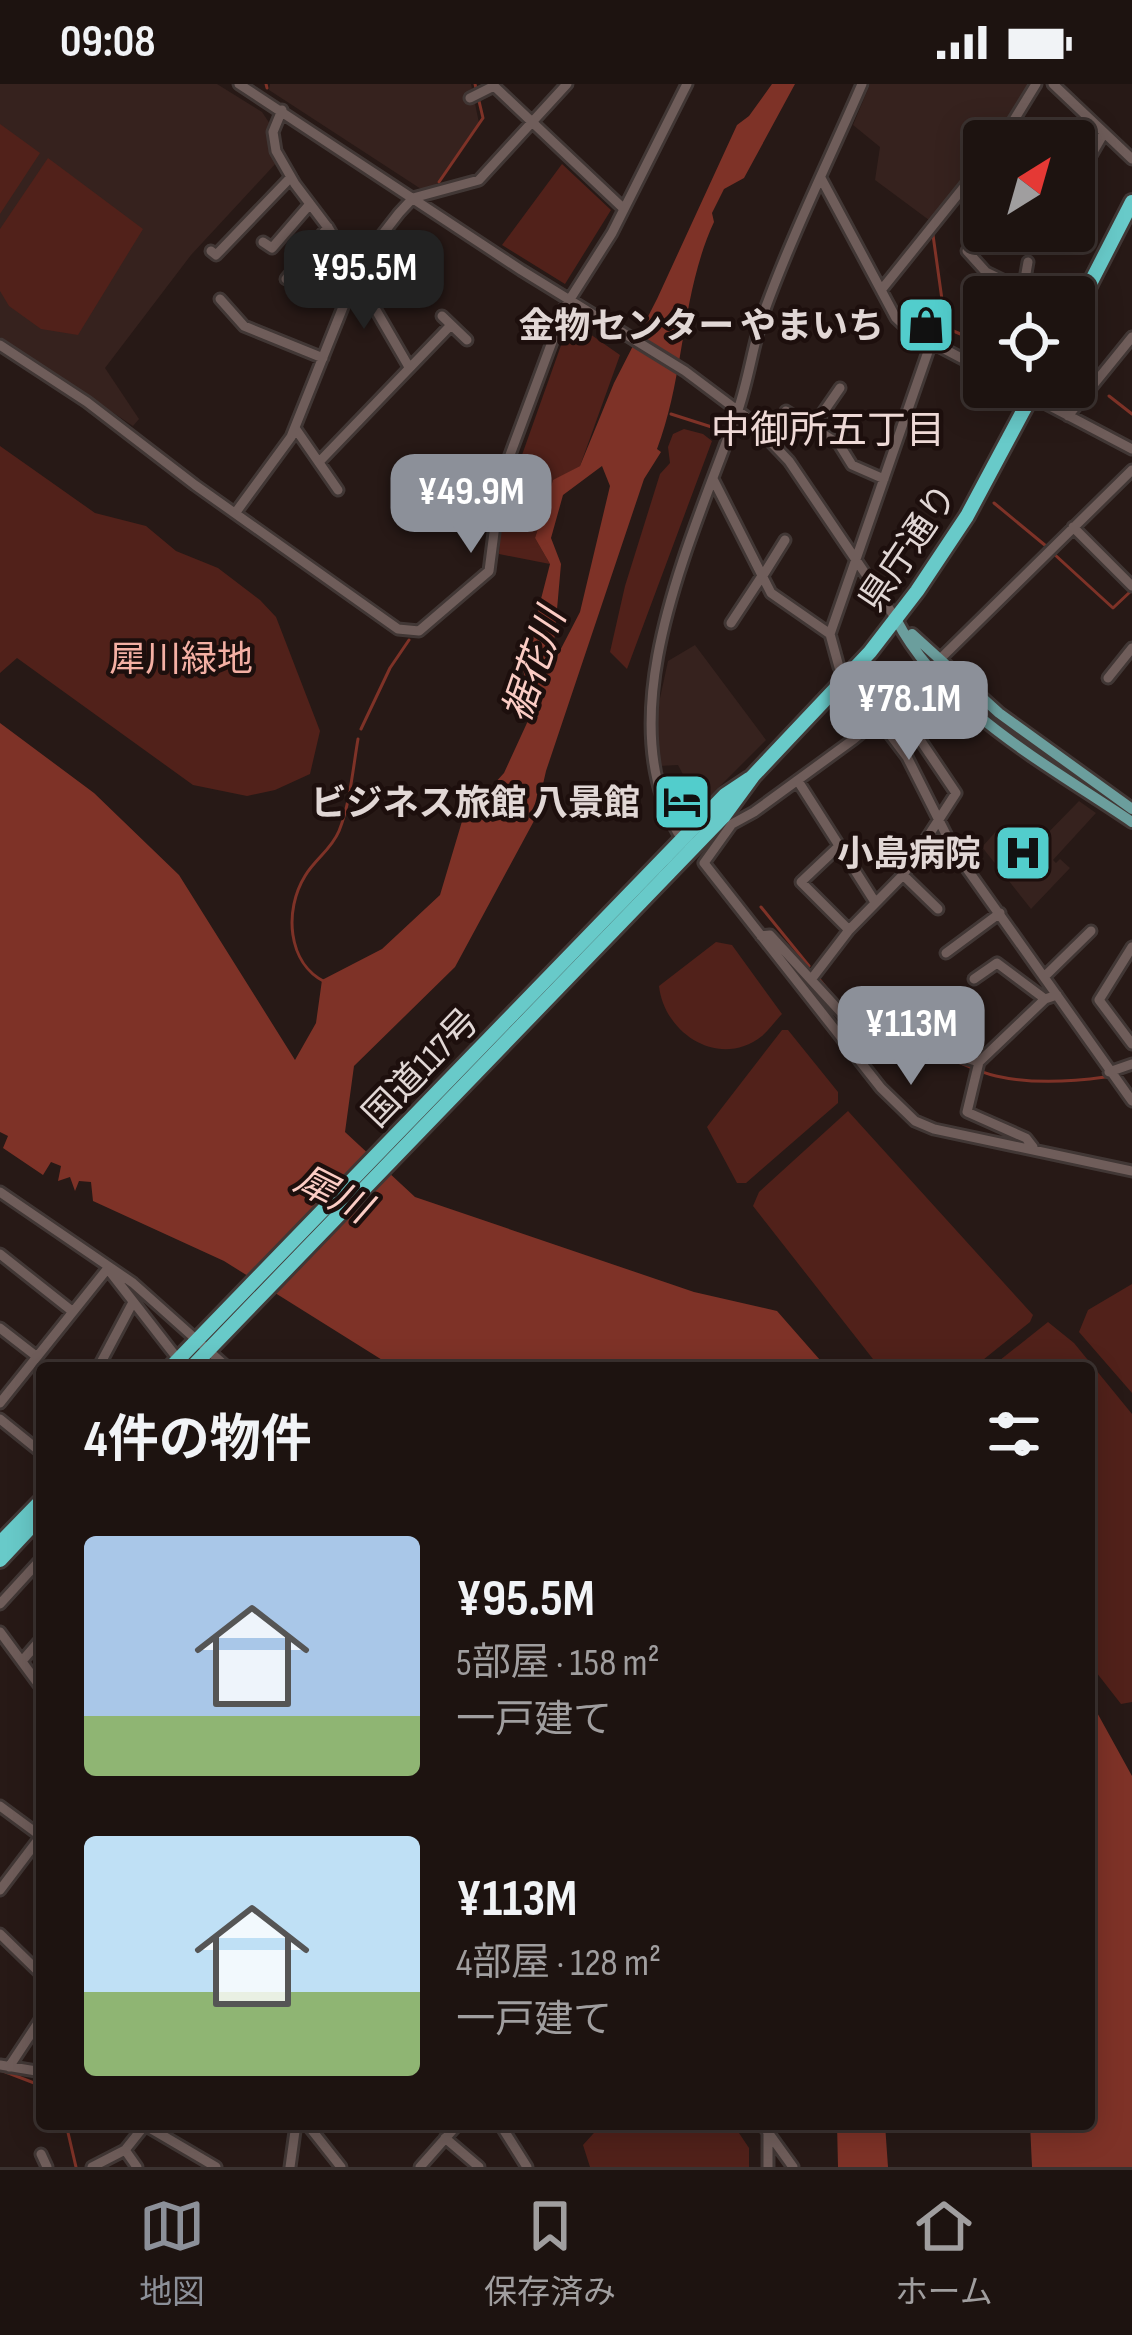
<!DOCTYPE html>
<html lang="ja">
<meta charset="utf-8">
<style>
body{margin:0;font-family:"Sofia Sans Condensed","Noto Sans JP",sans-serif;background:#251c19;color:#f1f3f6;height:100vh;display:flex;flex-direction:column;font-size:45px;white-space:nowrap}
*{box-sizing:border-box;margin:0}
p{font-size:39px;color:#a09e9f}
.icon{flex:none;width:66px;height:66px;fill:none;stroke:currentColor;stroke-width:2;stroke-linecap:round;stroke-linejoin:round}
.map{position:relative;flex:1;overflow:hidden}
.side{position:absolute;left:36px;top:1278px;width:1059px;height:768px;display:flex;flex-direction:column;background:#1d1310;border-radius:12px;box-shadow:0 6px 30px #0003,0 0 0 3px #3b3230}
.side>*{flex:none}
.needle{width:78px;rotate:37deg}
.buttons{position:absolute;left:963px;top:36px;display:grid;gap:24px}
.buttons a{display:grid;place-items:center;width:132px;height:132px;border-radius:12px;background:#1d1310;box-shadow:0 6px 30px #0003,0 0 0 3px #3b3230;font-size:60px}
.price{position:absolute;translate:-50% -102px;padding:0 27px;border-radius:24px;background:#8c9099;color:#fff;font-size:39px;line-height:78px;filter:drop-shadow(0 3px 6px #0008)}
.price::after{content:'';position:absolute;left:50%;top:72px;width:36px;height:27px;margin-left:-18px;background:inherit;clip-path:polygon(0 0,100% 0,50% 100%)}
.price.selected{background:#222;color:#fff}
ul{padding:0;list-style:none}
li{display:flex;align-items:center;gap:36px;height:300px;padding:0 48px}
li span{display:grid;place-items:center;flex:none;width:336px;height:240px;border-radius:12px;color:#555}
li>.icon{margin-inline-start:auto}
span .icon{width:144px;height:144px;fill:#fffc;stroke-width:1}
li b{font-size:51px}
h2{display:flex;justify-content:space-between;align-items:center;height:144px;padding:0 48px;font-size:51px}
.status{display:flex;justify-content:space-between;align-items:center;height:84px;padding:0 60px;background:#1d1310;direction:ltr}
.status svg{height:33px;fill:currentColor}
.dock{display:flex;justify-content:space-around;align-items:center;height:168px;border-top:3px solid #3b3230;background:#1d1310;font-size:33px;color:#a09e9f}
.dock a{display:grid;justify-items:center;gap:6px}
.dock .selected{color:#8c9099}
.map>svg:first-child{display:block}
.built{fill:#36221e}
.green{fill:#51211a}
.water{fill:#7e3227;fill-rule:evenodd}
.lines{fill:none;stroke-linecap:round;stroke-linejoin:round}
.stream{stroke:#7e3227;stroke-width:3}
.minor-casing{stroke:#413735;stroke-width:15}
.major-casing{stroke:#413735;stroke-width:16}
.highway-casing{stroke:#413735;stroke-width:20}
.minor{stroke:#6f5d5a;stroke-width:9}
.major{stroke:#6b9e9d;stroke-width:10}
.highway{stroke:#68cac9;stroke-width:14}
.labels{text-anchor:middle;stroke-width:9;stroke-linejoin:round;paint-order:stroke}
.poi-label{font-size:36px;font-weight:bold;fill:#e1d7d5;stroke:#1d0f0d;text-anchor:end}
.street-label{font-size:36px;fill:#e1d7d5;stroke:#1d0f0d}
.park-label{font-size:36px;fill:#f4b0a4;stroke:#1d0f0d}
.neighbourhood-label{font-size:39px;fill:#eed9d6;stroke:#1d0f0d}
.water-label{font-size:39px;font-style:italic;fill:#fbccc4;stroke:#1d0f0d}
</style>
<div class="status"><b>09:08</b><svg viewBox="0 0 49 12"><path d="M0 12V9h3v3zM5 12V6h3v6zM10 12V3h3v9zM15 12V0h3v12zM26 1h20v11H26zM47 4h2v5h-2z"/></svg></div>
<div class="map">
<svg width="1132" height="2083" viewBox="0 0 1132 2083">
<rect width="100%" height="100%" fill="#271916"/>
<!-- built -->
<path class="built" d="M 0,0 L 217,0 L 262,28 L 270,40 L 271,61 L 278,77 L 191,171 L 105,284 L 139,335 L 133,342 L 0,253 Z
M 270,0 L 471,0 L 479,39 L 436,101 L 421,105 L 269,6 Z
M 870,0 L 1033,0 L 997,57 L 984,57 L 984,74 L 933,139 L 875,96 L 880,63 L 853,41 Z
M 695,561 L 766,656 L 699,723 L 680,704 L 687,698 L 678,681 L 659,682 L 657,628 L 668,577 Z
M 1079,717 L 1096,729 L 1053,776 L 1056,779 L 1060,775 L 1070,784 L 1031,825 L 982,763 L 999,744 L 1014,758 L 1025,747 L 1038,759 Z"/>
<!-- green -->
<path class="green" d="M 0,40 L 40,69 L 0,130 Z
M 48,74 L 143,145 L 78,251 L 41,245 L 9,222 L 0,207 L 0,145 Z
M 562,80 L 611,126 L 565,200 L 502,161 Z
M 570,236 L 620,271 L 580,382 L 553,397 L 535,454 L 550,480 L 499,470 L 502,427 Z
M 684,345 L 703,350 L 712,357 L 627,585 L 610,568 L 625,502 L 660,390 L 670,379 L 668,363 L 673,350 Z
M 0,362 L 95,429 L 146,442 L 176,467 L 218,484 L 260,516 L 276,533 L 320,647 L 310,690 L 275,706 L 247,712 L 193,701 L 17,574 L 0,589 Z
M 716,858 L 732,861 L 782,930 C 775,937 769,946 762,952 C 719,986 664,949 659,902 Z
M 782,946 L 788,946 L 838,1008 L 838,1019 L 746,1099 L 737,1099 L 707,1043 Z
M 848,1027 L 1033,1231 L 1030,1238 L 973,1284 L 880,1284 L 753,1122 L 759,1108 Z
M 1132,1200 L 1132,1309 L 1079,1248 L 1088,1226 Z
M 1048,1238 L 1074,1259 L 1132,1330 L 1132,1618 L 1121,1620 L 1089,1579 L 1089,1284 L 990,1284 Z
M 602,2040 L 733,2040 L 749,2064 L 749,2083 L 590,2083 L 583,2061 Z"/>
<!-- water -->
<path class="water" d="M 772,0 L 795,0 L 744,94 L 724,105 L 712,129 L 714,138 C 681,209 685,292 657,365 L 661,368 L 644,395 L 546,687 L 535,735 L 455,883 L 354,982 L 345,1048 L 415,1113 L 694,1208 L 777,1227 L 827,1284 L 395,1284 L 224,1177 L 93,1117 L 91,1098 L 79,1097 L 75,1107 L 70,1093 L 58,1097 L 61,1082 L 51,1078 L 43,1091 L 3,1064 L 8,1052 L 0,1048 L 0,639 L 94,709 L 179,791 L 295,976 L 316,939 L 322,896 L 382,865 L 440,811 L 463,734 L 504,689 L 532,628 L 523,585 L 550,480 L 535,454 L 553,396 L 580,382 L 614,299 L 657,215 L 737,41 L 749,32 ZM 602,382 L 610,402 L 580,528 L 552,582 L 561,480 L 551,454 L 563,411 Z
M 1089,1614 L 1132,1692 L 1132,2083 L 1032,2083 L 1030,2040 L 1089,2040 Z
M 837,2040 L 885,2040 L 888,2083 L 838,2083 Z"/>
<g class="lines">
<!-- stream -->
<path class="stream" d="M 266,0 L 267,4
M 439,98 L 483,34 L 475,0
M 933,151 L 944,230
M 944,243 L 984,260
M 1074,291 L 1088,298
M 1109,312 L 1132,330
M 671,330 L 721,346
M 994,419 L 1046,462
M 1054,470 L 1113,524 L 1131,507
M 361,645 L 390,584 L 409,556
M 761,823 L 809,882
M 819,895 L 835,915
M 325,898 C 287,879 284,826 305,792 C 315,775 331,766 339,747 C 350,720 353,684 358,655
M 940,971 C 959,977 977,988 996,992 C 1031,1000 1070,998 1105,993
M 0,1986 L 42,2002
M 66,2040 L 76,2083"/>
<!-- minor casing -->
<g class="minor-casing">
<path id="minor" d="M 239,0 L 521,186 L 685,287 L 749,335 L 789,377 L 896,535
M 1053,0 L 1132,75
M 470,14 L 494,2 L 624,125
M 282,26 L 273,48 L 276,67 L 295,100 L 329,145 L 409,283
M 1001,57 L 1036,0
M 1086,80 L 1104,49
M 821,94 L 896,234 L 910,247 L 984,286
M 263,158 L 272,164 L 310,120
M 211,167 L 216,171 L 291,93
M 967,167 L 986,188 L 1023,206 L 1020,213
M 286,195 L 328,143
M 882,205 L 984,78
M 1023,206 L 1028,178
M 220,215 L 244,242 L 323,274
M 442,232 L 467,256
M 931,259 L 830,550 L 839,583 L 907,673 L 955,768 L 1132,1017
M 0,261 L 87,318 L 195,401 L 398,545 L 419,547 L 489,487 L 501,395 L 565,223 L 612,149 L 687,0
M 1014,303 L 1132,365
M 786,327 L 839,360 L 852,381 L 884,395
M 1068,332 L 1132,253
M 813,343 L 840,304
M 295,344 L 338,406
M 320,377 L 451,241
M 713,395 L 771,509 L 830,550
M 236,428 L 291,353 L 361,178 L 399,129 L 413,114 L 479,96 L 567,0
M 1073,443 L 1132,502
M 762,493 L 785,456
M 731,539 L 762,492
M 938,577 L 1132,386
M 932,585 L 905,614 L 854,655 L 754,728 L 732,740 L 704,779 L 881,1004 L 915,1037 L 934,1045 L 1132,1087
M 1108,594 L 1132,564
M 798,697 L 875,818
M 678,749 C 606,627 696,447 738,326 C 749,294 753,260 764,228 C 792,151 829,76 862,0
M 838,763 L 801,798 L 849,846
M 903,791 L 938,825
M 761,852 L 770,851 L 848,936 L 866,945 L 979,978
M 1132,863 L 1099,916 L 1132,960
M 946,869 L 1000,829
M 813,893 L 849,846 L 903,791 L 956,709 L 896,620
M 1044,893 L 1091,847
M 974,895 L 997,879 L 1045,915
M 1109,988 L 1132,980
M 1033,1063 L 1026,1054 L 967,1028 L 979,978 L 1045,915 L 1057,911
M 0,1108 L 133,1199 L 228,1284
M 0,1170 L 72,1227
M 111,1189 L 174,1270
M 0,1244 L 36,1272
M 98,1284 L 132,1220
M 0,1319 L 108,1184
M 0,1335 L 42,1369
M 0,1520 L 42,1474
M 0,1548 L 42,1605
M 22,1577 L 42,1554
M 0,1722 L 42,1753
M 0,1806 L 41,1752
M 0,1850 L 42,1891
M 0,1981 L 42,1988
M 9,1983 L 42,1933
M 143,2040 L 216,2083
M 307,2040 L 341,2083
M 500,2040 L 527,2083
M 762,2040 L 793,2083
M 445,2054 L 479,2083
M 125,2066 L 137,2083
M 41,2070 L 47,2083
M 92,2083 L 125,2066 L 145,2041
M 290,2083 L 296,2040
M 420,2083 L 458,2040
M 768,2083 L 768,2048"/>
</g>
<!-- major casing -->
<g class="major-casing">
<path id="major" d="M 896,535 C 943,626 1050,682 1132,738
M 912,550 L 999,629 L 1132,725"/>
</g>
<!-- highway casing -->
<g class="highway-casing">
<path id="highway" d="M 1074,231 L 1132,118
M 170,1284 L 725,711 L 749,695
M 191,1284 L 723,733 L 753,692 L 870,568 L 917,507 L 967,432 L 1036,303
M 0,1459 L 42,1416
M 0,1476 L 42,1431"/>
</g>
<!-- minor -->
<use href="#minor" class="minor"/>
<!-- major -->
<use href="#major" class="major"/>
<!-- highway -->
<use href="#highway" class="highway"/>
</g>
<!-- icons -->
<defs>
<g id="shop-square" transform="scale(3)"><rect x="-9" y="-9" width="18" height="18" rx="4" fill="#52cdcc" stroke="#1d0f0d"/><path d="M-5-2.5h2.3a2.7 3.5 0 0 1 5.4 0H5L5.5 6h-11ZM-1.5-2.5h3a1.5 2.3 0 0 0-3 0Z" fill="#111"/></g>
<g id="hotel-square" transform="scale(3)"><rect x="-9" y="-9" width="18" height="18" rx="4" fill="#52cdcc" stroke="#1d0f0d"/><path d="M-6-4.5h1.5V1H6V5H4.5V3h-9V5H-6ZM-4 0a1.8 1.8 0 1 1 3.6 0ZM.5 0V-2.5h3Q6-2.5 6 0Z" fill="#111"/></g>
<g id="hospital-square" transform="scale(3)"><rect x="-9" y="-9" width="18" height="18" rx="4" fill="#52cdcc" stroke="#1d0f0d"/><path d="M-5-5h3v3.5h4V-5h3V5h-3V1.5h-4V5h-3Z" fill="#111"/></g>
</defs>
<g fill-rule="evenodd">
<use href="#shop-square" x="926" y="241"/>
<use href="#hotel-square" x="682" y="718"/>
<use href="#hospital-square" x="1023" y="769"/>
</g>
<g class="labels">
<!-- poi labels -->
<g class="poi-label">
<text x="884" y="254">金物センター やまいち</text>
<text x="640" y="731">ビジネス旅館 八景館</text>
<text x="981" y="782">小島病院</text>
</g>
<!-- street labels -->
<g class="street-label">
<text transform="translate(907 463) rotate(-56)" y="13">県庁通り</text>
<text transform="translate(420 983) rotate(-46)" y="13">国道117号</text>
</g>
<!-- park labels -->
<g class="park-label">
<text x="181" y="587">犀川緑地</text>
</g>
<!-- neighbourhood labels -->
<g class="neighbourhood-label">
<text x="828" y="359">中御所五丁目</text>
</g>
<!-- water labels -->
<g class="water-label">
<text transform="translate(533 581) rotate(-71)" y="14">裾花川</text>
<text transform="translate(333 1109) rotate(27)" y="14">犀川</text>
</g>
</g>
</svg>
<div class="buttons">
<a><svg class="needle" viewBox="-14 -14 28 28"><path d="M0-13l5 13h-10z" fill="#e53935"/><path d="M0 13l5-13h-10z" fill="#a09e9f"/></svg></a>
<a><svg class="icon" aria-label="locate" viewBox="0 0 24 24"><circle cx="12" cy="12" r="6"/><path d="M12 2v4M12 18v4M2 12h4M18 12h4"/></svg></a>
</div>
<b class="price selected" style="left:364px;top:248px">¥95.5M</b>
<b class="price" style="left:471px;top:472px">¥49.9M</b>
<b class="price" style="left:909px;top:679px">¥78.1M</b>
<b class="price" style="left:911px;top:1004px">¥113M</b>
<section class="side">
<h2>4件の物件<svg class="icon" aria-label="filters" viewBox="0 0 24 24"><path d="M4 7h16M4 17h16"/><circle cx="9" cy="7" r="2"/><circle cx="15" cy="17" r="2"/></svg></h2>
<ul>
<li><span style="background:linear-gradient(#a9c7e8 75%,#8fb573 0)"><svg class="icon" aria-label="home" viewBox="0 0 24 24"><path d="M3 11l9-7 9 7M6 9v11h12V9"/></svg></span><div><b>¥95.5M</b><p>5部屋 · 158 m²</p><p>一戸建て</p></div></li>
<li><span style="background:linear-gradient(#bfe0f5 65%,#8fb573 0)"><svg class="icon" aria-label="home" viewBox="0 0 24 24"><path d="M3 11l9-7 9 7M6 9v11h12V9"/></svg></span><div><b>¥113M</b><p>4部屋 · 128 m²</p><p>一戸建て</p></div></li>
</ul>
</section>
</div>
<nav class="dock">
<a class="selected"><svg class="icon" aria-label="map" viewBox="0 0 24 24"><path d="M3 6l6-2 6 2 6-2v14l-6 2-6-2-6 2zM9 4v14M15 6v14"/></svg>地図</a>
<a><svg class="icon" aria-label="saved" viewBox="0 0 24 24"><path d="M7 4h10v16l-5-4-5 4z"/></svg>保存済み</a>
<a><svg class="icon" aria-label="home" viewBox="0 0 24 24"><path d="M3 11l9-7 9 7M6 9v11h12V9"/></svg>ホーム</a>
</nav>
